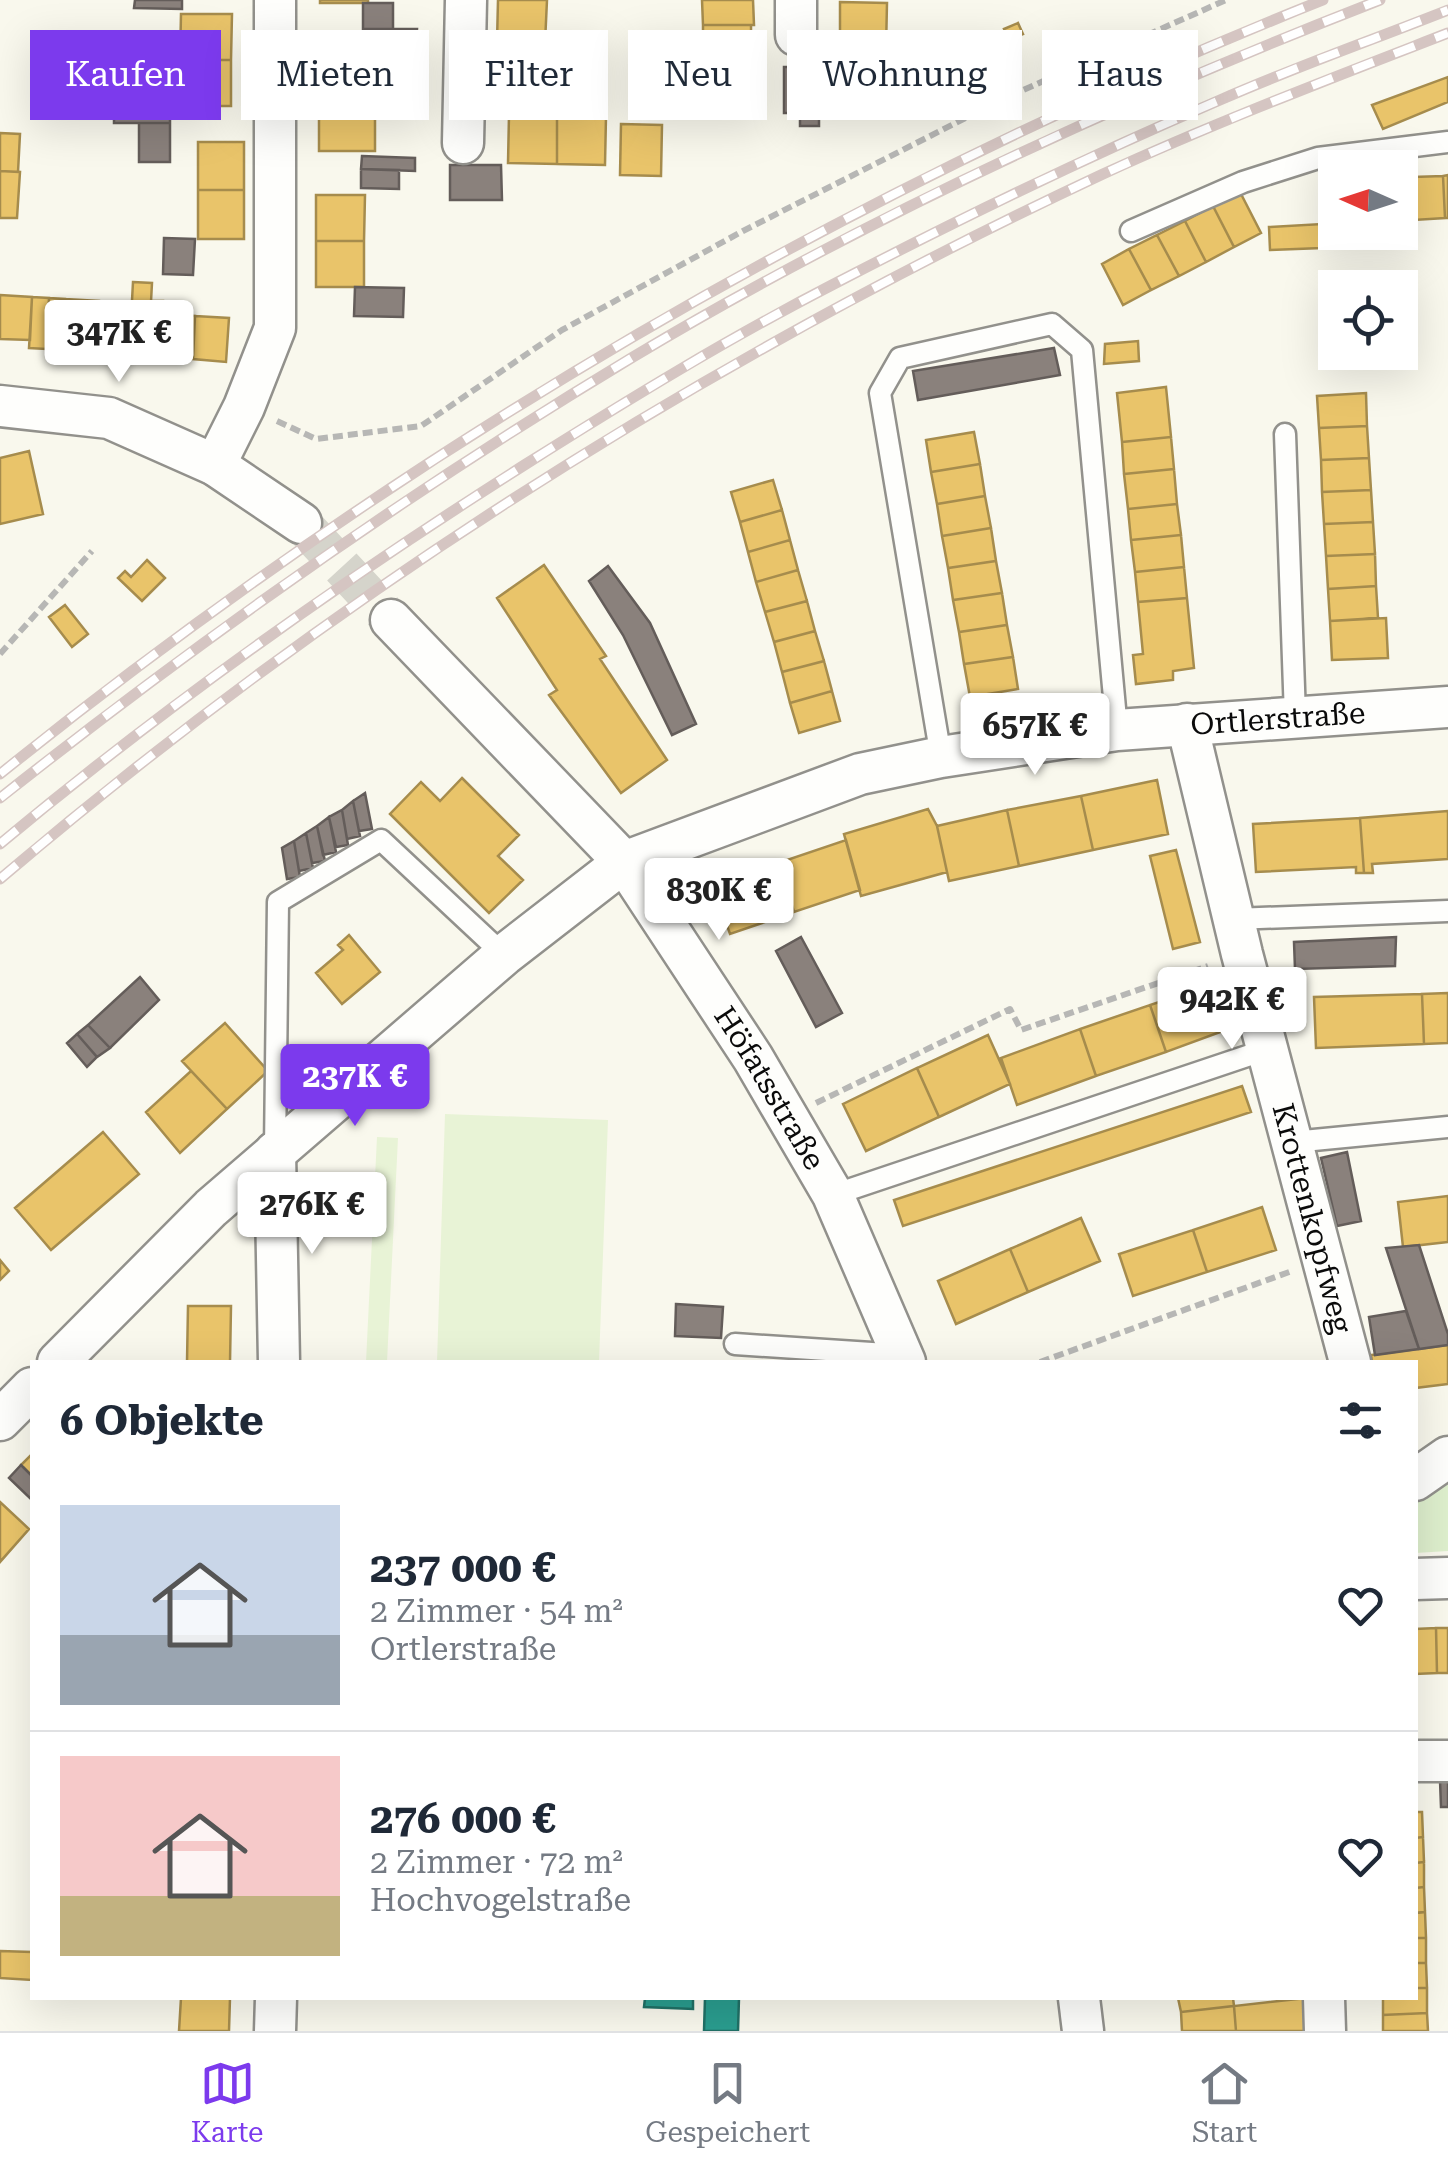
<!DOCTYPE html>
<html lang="de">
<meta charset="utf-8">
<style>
body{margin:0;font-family:"Roboto Serif",serif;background:#f2f2f3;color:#1f2937;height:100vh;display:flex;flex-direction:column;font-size:38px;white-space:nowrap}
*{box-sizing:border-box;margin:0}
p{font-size:32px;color:#747a83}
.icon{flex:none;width:55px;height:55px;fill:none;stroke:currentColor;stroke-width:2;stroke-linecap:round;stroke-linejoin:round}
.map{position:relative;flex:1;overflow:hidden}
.details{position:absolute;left:30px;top:1360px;width:1388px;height:640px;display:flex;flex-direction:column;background:#fff;border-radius:0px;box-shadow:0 10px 40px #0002}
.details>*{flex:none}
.hud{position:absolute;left:30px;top:30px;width:1390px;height:90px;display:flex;gap:20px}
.needle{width:65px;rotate:273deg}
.controls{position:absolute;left:1318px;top:150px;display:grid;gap:20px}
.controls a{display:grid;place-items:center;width:100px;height:100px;border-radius:0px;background:#fff;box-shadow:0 10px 40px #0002;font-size:50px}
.price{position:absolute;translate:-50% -85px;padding:0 22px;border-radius:10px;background:#fff;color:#222;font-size:32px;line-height:65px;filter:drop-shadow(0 2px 5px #0008)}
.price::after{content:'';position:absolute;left:50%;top:60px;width:30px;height:22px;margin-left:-15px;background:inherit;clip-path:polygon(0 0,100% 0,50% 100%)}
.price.current{background:#7c3aed;color:#fff}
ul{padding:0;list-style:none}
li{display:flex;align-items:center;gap:30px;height:250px;padding:0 30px}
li+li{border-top:2px solid #e0e1e3}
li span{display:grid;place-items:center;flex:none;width:280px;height:200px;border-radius:0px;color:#555}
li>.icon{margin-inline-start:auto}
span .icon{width:120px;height:120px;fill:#fffc;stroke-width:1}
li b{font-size:42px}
h2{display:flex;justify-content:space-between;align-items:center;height:120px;padding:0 30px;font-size:42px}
.chip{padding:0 35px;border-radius:0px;background:#fff;box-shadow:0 10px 40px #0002;font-size:35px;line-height:90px}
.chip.current{background:#7c3aed;color:#fff}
.tab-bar{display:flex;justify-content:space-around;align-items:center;height:140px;border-top:2px solid #e0e1e3;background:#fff;font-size:28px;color:#747a83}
.tab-bar a{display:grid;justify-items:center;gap:5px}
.tab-bar .current{color:#7c3aed}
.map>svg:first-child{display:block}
.green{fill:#deefcd}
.pitch{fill:#e8f3d6}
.homes{fill:#e9c46a;stroke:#a68c4d;stroke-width:2.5}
.schools{fill:#2a9d8f;stroke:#207167;stroke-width:2.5}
.industry{fill:#8a817c;stroke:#645d5a;stroke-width:2.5}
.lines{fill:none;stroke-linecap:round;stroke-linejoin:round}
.street-tunnel{stroke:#d5d4cb;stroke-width:40;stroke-dasharray:40 20;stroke-linecap:butt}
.lane-casing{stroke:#92918c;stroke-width:25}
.street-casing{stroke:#92918c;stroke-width:45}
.path{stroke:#b7b7b5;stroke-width:6;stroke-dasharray:10 5;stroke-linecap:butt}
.lane{stroke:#fefefc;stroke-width:20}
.street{stroke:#fefefc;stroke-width:40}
.rail-casing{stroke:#d5c5c2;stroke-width:11}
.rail{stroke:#fff;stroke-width:8;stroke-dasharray:22;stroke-linecap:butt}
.labels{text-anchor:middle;stroke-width:10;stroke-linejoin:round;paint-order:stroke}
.street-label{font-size:30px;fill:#0a0a0a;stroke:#fff}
</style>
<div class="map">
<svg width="1448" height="2031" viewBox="0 0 1448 2031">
<rect width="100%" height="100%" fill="#f9f8ed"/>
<!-- green -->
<path class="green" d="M 1448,1478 L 1448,1551 L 1415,1553 L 1415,1501 Z"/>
<!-- pitch -->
<path class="pitch" d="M 445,1114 L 608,1120 L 599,1362 L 437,1362 Z
M 377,1137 L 398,1138 L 387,1362 L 366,1362 Z"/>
<!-- homes -->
<path class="homes" d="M 320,0 L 368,0 L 368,3 L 320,3 Z
M 498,0 L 547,0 L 545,43 L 497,42 Z
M 702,0 L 753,0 L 754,25 L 703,25 Z
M 840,2 L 887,3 L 886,49 L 840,49 Z
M 181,14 L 232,14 L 231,60 L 180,60 Z
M 1018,23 L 1023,34 L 1009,40 L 1004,29 Z
M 703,25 L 751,25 L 751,72 L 703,73 Z
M 375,47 L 377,70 L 405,71 L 405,96 L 319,99 L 319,48 Z
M 840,49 L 886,49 L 885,92 L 839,91 Z
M 180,60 L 231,60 L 231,106 L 180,106 Z
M 1448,77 L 1448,102 L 1383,129 L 1372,105 Z
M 319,99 L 375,99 L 375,151 L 319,151 Z
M 509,115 L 557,116 L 557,164 L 508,163 Z
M 557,116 L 606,116 L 605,165 L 557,164 Z
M 621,124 L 662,125 L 661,176 L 620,175 Z
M 0,133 L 20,134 L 18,172 L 0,171 Z
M 198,142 L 244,142 L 244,190 L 198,190 Z
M 0,171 L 20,172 L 17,218 L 0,218 Z
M 1448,175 L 1448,218 L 1445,218 L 1443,176 Z
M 1443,176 L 1445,218 L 1414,220 L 1413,177 Z
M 1413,177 L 1414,220 L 1400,221 L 1400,178 Z
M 1335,181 L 1335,224 L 1324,225 L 1322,182 Z
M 198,190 L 244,190 L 244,239 L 198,239 Z
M 1240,192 L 1261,233 L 1234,247 L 1213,206 Z
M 316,195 L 365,195 L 364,241 L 316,241 Z
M 1213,206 L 1234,247 L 1206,262 L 1185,221 Z
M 1185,221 L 1206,262 L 1179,276 L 1157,235 Z
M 1322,224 L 1322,248 L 1270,250 L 1269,227 Z
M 1157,235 L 1179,276 L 1151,290 L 1129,249 Z
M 316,241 L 364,241 L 364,287 L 316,287 Z
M 1129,249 L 1151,290 L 1123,305 L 1102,264 Z
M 133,282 L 152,283 L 148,357 L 129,356 Z
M 0,295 L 32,297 L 30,340 L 0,339 Z
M 32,297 L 49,298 L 46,349 L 29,348 Z
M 49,298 L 65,299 L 63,350 L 46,349 Z
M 65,299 L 99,301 L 97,344 L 63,342 Z
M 99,301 L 132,302 L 130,346 L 97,344 Z
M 151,301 L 163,301 L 160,358 L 148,357 Z
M 162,314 L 195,316 L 193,359 L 160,358 Z
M 195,316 L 229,318 L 226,362 L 193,359 Z
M 1138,341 L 1139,361 L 1104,364 L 1105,344 Z
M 1166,387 L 1171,437 L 1122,442 L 1117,393 Z
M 1366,393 L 1367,426 L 1319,428 L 1317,396 Z
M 1367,426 L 1369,458 L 1321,460 L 1319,428 Z
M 974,432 L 980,464 L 931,472 L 926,440 Z
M 1171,437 L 1174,469 L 1124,474 L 1122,442 Z
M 29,451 L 43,514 L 0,524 L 0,458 Z
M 1369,458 L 1371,490 L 1322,492 L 1321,460 Z
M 980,464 L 985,496 L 937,504 L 931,472 Z
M 1174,469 L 1177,504 L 1128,509 L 1124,474 Z
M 773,480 L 782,510 L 740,522 L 731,492 Z
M 1371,490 L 1373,522 L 1324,524 L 1322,492 Z
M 985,496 L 991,528 L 942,536 L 937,504 Z
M 1177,504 L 1181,535 L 1131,540 L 1128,509 Z
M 782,510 L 790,540 L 748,552 L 740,522 Z
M 1373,522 L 1375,554 L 1326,556 L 1324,524 Z
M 991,528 L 996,561 L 948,568 L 942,536 Z
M 1181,535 L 1184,567 L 1135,572 L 1131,540 Z
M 790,540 L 798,570 L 756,582 L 748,552 Z
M 1375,554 L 1376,586 L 1328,589 L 1326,556 Z
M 147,560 L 165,578 L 142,601 L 118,578 L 125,571 L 131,577 Z
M 996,561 L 1002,593 L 953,600 L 948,568 Z
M 544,565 L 606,656 L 600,659 L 667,760 L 621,793 L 549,695 L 557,690 L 497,598 Z
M 1184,567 L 1187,598 L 1138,602 L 1135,572 Z
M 798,570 L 807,601 L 765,612 L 756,582 Z
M 1376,586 L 1378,618 L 1330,621 L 1328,589 Z
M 1002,593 L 1007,625 L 959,632 L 953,600 Z
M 1187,598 L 1194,668 L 1173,671 L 1173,680 L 1136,684 L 1133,655 L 1143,654 L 1138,602 Z
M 807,601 L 815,631 L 774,642 L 765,612 Z
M 65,605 L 88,634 L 72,647 L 49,617 Z
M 1386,618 L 1388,658 L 1332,660 L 1330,621 Z
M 1007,625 L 1013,657 L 964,664 L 959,632 Z
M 815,631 L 824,661 L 782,672 L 774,642 Z
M 1013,657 L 1018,689 L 970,697 L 964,664 Z
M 824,661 L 832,691 L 790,703 L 782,672 Z
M 832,691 L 840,721 L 799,733 L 790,703 Z
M 462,778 L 519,835 L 498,856 L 523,880 L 489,913 L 390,814 L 421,782 L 440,801 Z
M 1157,780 L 1168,834 L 1093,850 L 1081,796 Z
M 1081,796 L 1093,850 L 1019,866 L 1007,810 Z
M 928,809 L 937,826 L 947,872 L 861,896 L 844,834 Z
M 1007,810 L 1019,866 L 949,881 L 937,826 Z
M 1448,811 L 1448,859 L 1372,864 L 1373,873 L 1364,873 L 1360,818 Z
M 1360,818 L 1364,873 L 1356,873 L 1356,867 L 1256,872 L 1253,824 Z
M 846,840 L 860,890 L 794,912 L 778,863 Z
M 1176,850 L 1200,942 L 1173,949 L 1150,856 Z
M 778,863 L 794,912 L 730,934 L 713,885 Z
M 349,935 L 380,972 L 342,1004 L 316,973 L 343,950 L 338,945 Z
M 1207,986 L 1223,1031 L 1166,1052 L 1150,1005 Z
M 1448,993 L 1448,1043 L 1424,1044 L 1422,994 Z
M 1422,994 L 1424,1044 L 1316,1048 L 1314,997 Z
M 1150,1005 L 1166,1052 L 1096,1076 L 1080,1029 Z
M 225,1023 L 268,1071 L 227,1109 L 182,1061 Z
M 1080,1029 L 1096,1076 L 1017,1105 L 1001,1058 Z
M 988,1035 L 1010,1084 L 939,1117 L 917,1068 Z
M 917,1068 L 939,1117 L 866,1151 L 843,1104 Z
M 191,1071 L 227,1109 L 180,1153 L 146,1112 Z
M 1242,1086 L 1251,1112 L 903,1226 L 894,1200 Z
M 103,1132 L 139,1174 L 51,1250 L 15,1208 Z
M 1448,1196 L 1448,1242 L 1403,1247 L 1398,1202 Z
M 1262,1207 L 1276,1250 L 1207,1272 L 1193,1230 Z
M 1081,1218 L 1100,1261 L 1028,1292 L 1010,1249 Z
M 1193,1230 L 1207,1272 L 1133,1296 L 1119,1254 Z
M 1010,1249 L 1028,1292 L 956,1324 L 938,1281 Z
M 0,1260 L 9,1271 L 0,1280 Z
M 188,1306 L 231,1306 L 230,1362 L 187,1362 Z
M 1448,1345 L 1448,1384 L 1415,1388 L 1415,1362 L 1372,1362 L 1371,1355 Z
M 32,1454 L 32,1476 L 21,1465 Z
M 0,1502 L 29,1529 L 0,1562 Z
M 1436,1628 L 1448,1628 L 1448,1673 L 1437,1673 Z
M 1436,1628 L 1437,1673 L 1415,1674 L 1415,1629 Z
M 1415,1812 L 1422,1812 L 1423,1837 L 1415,1838 Z
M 1423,1837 L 1424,1862 L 1415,1863 L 1415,1838 Z
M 1424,1862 L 1424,1887 L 1415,1888 L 1415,1863 Z
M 1424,1887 L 1425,1912 L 1415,1913 L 1415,1888 Z
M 1425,1912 L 1426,1938 L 1415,1938 L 1415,1913 Z
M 1415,1938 L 1426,1938 L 1426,1963 L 1415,1963 Z
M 0,1951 L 32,1952 L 32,1980 L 0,1978 Z
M 1415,1963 L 1426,1963 L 1427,1988 L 1415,1988 Z
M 1415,1988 L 1427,1988 L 1427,2013 L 1383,2015 L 1383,1998 L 1415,1998 Z
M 181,1998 L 230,1998 L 229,2031 L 179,2031 Z
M 1178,1998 L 1233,1998 L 1234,2006 L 1181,2012 Z
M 1307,1998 L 1309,2031 L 1236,2031 L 1234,2006 Z
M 1234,2006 L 1236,2031 L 1182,2031 L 1181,2012 Z
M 1427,2013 L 1428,2031 L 1383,2031 L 1383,2015 Z"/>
<!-- schools -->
<path class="schools" d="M 645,1998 L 693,1998 L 693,2009 L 644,2007 Z
M 705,1998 L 739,1998 L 738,2031 L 704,2031 Z"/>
<!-- industry -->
<path class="industry" d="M 135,0 L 182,0 L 182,9 L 134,8 Z
M 363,3 L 393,3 L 393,29 L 363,29 Z
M 363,29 L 417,29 L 416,42 L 363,41 Z
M 544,55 L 570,55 L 570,89 L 544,89 Z
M 784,67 L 800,67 L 800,113 L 784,113 Z
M 800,67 L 819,67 L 819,126 L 800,126 Z
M 649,94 L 680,95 L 679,114 L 648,114 Z
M 140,95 L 170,95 L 170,123 L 114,123 L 114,102 L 139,102 Z
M 139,123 L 170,123 L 170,162 L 139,162 Z
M 362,156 L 415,158 L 415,171 L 361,169 Z
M 450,165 L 501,165 L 502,200 L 450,200 Z
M 361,169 L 399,170 L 399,189 L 361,188 Z
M 164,238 L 195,239 L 193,275 L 163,274 Z
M 355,287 L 404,288 L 403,317 L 354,316 Z
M 1054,348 L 1060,375 L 918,400 L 913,371 Z
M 608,566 L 650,623 L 696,724 L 672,735 L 623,635 L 589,581 Z
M 365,793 L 372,829 L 359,831 L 353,801 Z
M 353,801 L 360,836 L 347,839 L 342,810 Z
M 342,810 L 348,845 L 336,847 L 329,817 Z
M 329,817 L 336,852 L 323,855 L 317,826 Z
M 317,826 L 325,861 L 312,863 L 306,833 Z
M 306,833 L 313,868 L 299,871 L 294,841 Z
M 294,841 L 300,877 L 287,879 L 282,848 Z
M 801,937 L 842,1013 L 816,1027 L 776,951 Z
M 1396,937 L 1395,966 L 1295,969 L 1294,942 Z
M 140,977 L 159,1000 L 110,1048 L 88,1025 Z
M 88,1025 L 110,1048 L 97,1057 L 77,1034 Z
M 77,1034 L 97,1057 L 87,1067 L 67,1043 Z
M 1347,1152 L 1361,1221 L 1337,1226 L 1321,1158 Z
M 1419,1245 L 1448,1334 L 1448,1345 L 1419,1349 L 1386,1248 Z
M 676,1304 L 723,1307 L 721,1338 L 675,1336 Z
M 1406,1311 L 1419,1349 L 1375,1355 L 1369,1317 Z
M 21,1465 L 32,1476 L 32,1500 L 9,1478 Z
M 1440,1780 L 1448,1780 L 1448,1807 L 1441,1807 Z"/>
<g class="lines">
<!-- street-tunnel -->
<path class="street-tunnel" d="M 301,523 L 391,620"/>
<!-- lane casing -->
<g class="lane-casing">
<path id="lane" d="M 1131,231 L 1243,182 L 1318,158 L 1448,142
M 1285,434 L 1295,716
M 941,757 L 880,393 L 900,358 L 1052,324 L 1082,350 L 1117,730
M 1234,919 L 1448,911
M 1293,1142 L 1448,1127
M 275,1150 L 278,902 L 381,840 L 504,955
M 833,1195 L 1268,1049
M 735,1344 L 902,1355"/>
</g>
<!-- street casing -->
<g class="street-casing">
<g id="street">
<path d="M 796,0 L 796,35"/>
<path d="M 463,143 L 466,0"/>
<path d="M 0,406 L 109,418 L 215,465 L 301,523"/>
<path d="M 215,465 L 244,407 L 275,328 L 275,0"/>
<path id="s1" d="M 391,620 L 624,862 L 753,1058 L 833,1195 L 905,1362"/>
<path id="s2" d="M 1187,724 L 1242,954 L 1350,1362"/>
<path d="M 275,1152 L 279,1362"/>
<path id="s3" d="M 58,1362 L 211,1208 L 504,955 L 624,862 L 860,774 L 941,757 L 1117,730 L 1448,707"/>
<path d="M 0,1420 L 32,1388"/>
<path d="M 1415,1480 L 1448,1457"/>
<path d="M 1415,1579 L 1448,1578"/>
<path d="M 1415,1761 L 1448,1761"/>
<path d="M 1079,1998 L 1083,2031"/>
<path d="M 1324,1998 L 1325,2031"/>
<path d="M 275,2031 L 276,1998"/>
</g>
</g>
<!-- path -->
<path class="path" d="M 277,421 L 316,439 L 421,426 L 562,330 L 743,231 L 1003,99 L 1226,0
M 0,654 L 92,551
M 816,1103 L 1010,1009 L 1021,1030 L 1208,966
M 1040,1362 L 1292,1271"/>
<!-- lane -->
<use href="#lane" class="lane"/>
<!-- street -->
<use href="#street" class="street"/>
<!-- rail casing -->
<g class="rail-casing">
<path id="rail" d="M 0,774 C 403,450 843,191 1323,0
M 0,798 C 202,638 412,490 633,357 C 870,215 1123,100 1380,0
M 0,844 C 166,705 343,580 526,464 C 626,401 727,339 832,285 C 959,219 1089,156 1220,100 C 1295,67 1372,40 1448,10
M 0,879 C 335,594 705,360 1103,174 C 1216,122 1332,78 1448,33"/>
</g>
<!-- rail -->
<use href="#rail" class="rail"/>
</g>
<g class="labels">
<!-- street labels -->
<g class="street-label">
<text dy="10" stroke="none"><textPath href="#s3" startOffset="1430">Ortlerstraße</textPath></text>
<text dy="10" stroke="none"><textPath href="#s1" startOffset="605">Höfatsstraße</textPath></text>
<text dy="10" stroke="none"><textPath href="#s2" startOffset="510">Krottenkopfweg</textPath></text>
</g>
</g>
</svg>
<div class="controls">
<a><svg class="needle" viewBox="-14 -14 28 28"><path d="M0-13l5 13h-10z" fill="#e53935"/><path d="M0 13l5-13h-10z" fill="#747a83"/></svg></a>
<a><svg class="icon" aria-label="locate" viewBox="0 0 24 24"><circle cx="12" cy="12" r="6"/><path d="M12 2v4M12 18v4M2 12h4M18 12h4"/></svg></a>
</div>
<b class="price" style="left:119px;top:385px">347K €</b>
<b class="price" style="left:1035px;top:778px">657K €</b>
<b class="price" style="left:719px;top:943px">830K €</b>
<b class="price" style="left:1232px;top:1052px">942K €</b>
<b class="price current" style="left:355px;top:1129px">237K €</b>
<b class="price" style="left:312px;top:1257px">276K €</b>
<div class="hud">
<a class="chip current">Kaufen</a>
<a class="chip">Mieten</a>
<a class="chip">Filter</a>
<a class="chip">Neu</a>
<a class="chip">Wohnung</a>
<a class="chip">Haus</a>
</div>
<section class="details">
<h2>6 Objekte<svg class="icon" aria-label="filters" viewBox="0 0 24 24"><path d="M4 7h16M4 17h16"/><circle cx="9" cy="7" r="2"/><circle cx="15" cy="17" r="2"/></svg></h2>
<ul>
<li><span style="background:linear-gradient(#c9d6e8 65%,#9aa5b1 0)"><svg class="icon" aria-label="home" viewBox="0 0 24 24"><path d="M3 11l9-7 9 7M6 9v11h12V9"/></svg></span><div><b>237 000 €</b><p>2 Zimmer · 54 m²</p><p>Ortlerstraße</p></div><svg class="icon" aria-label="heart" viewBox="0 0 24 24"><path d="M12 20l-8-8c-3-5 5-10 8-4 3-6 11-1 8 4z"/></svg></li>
<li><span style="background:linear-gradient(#f6c9c9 70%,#c2b280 0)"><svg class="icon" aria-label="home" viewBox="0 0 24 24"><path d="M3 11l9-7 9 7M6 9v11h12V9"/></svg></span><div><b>276 000 €</b><p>2 Zimmer · 72 m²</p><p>Hochvogelstraße</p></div><svg class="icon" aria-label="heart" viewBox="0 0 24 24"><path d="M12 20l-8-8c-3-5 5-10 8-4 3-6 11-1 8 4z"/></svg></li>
</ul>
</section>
</div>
<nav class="tab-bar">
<a class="current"><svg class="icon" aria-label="map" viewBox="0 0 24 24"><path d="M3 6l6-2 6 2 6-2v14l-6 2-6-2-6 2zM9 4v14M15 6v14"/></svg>Karte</a>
<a><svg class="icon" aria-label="saved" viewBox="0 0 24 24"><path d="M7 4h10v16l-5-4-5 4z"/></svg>Gespeichert</a>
<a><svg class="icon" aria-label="home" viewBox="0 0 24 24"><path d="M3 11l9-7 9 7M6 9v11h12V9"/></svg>Start</a>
</nav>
